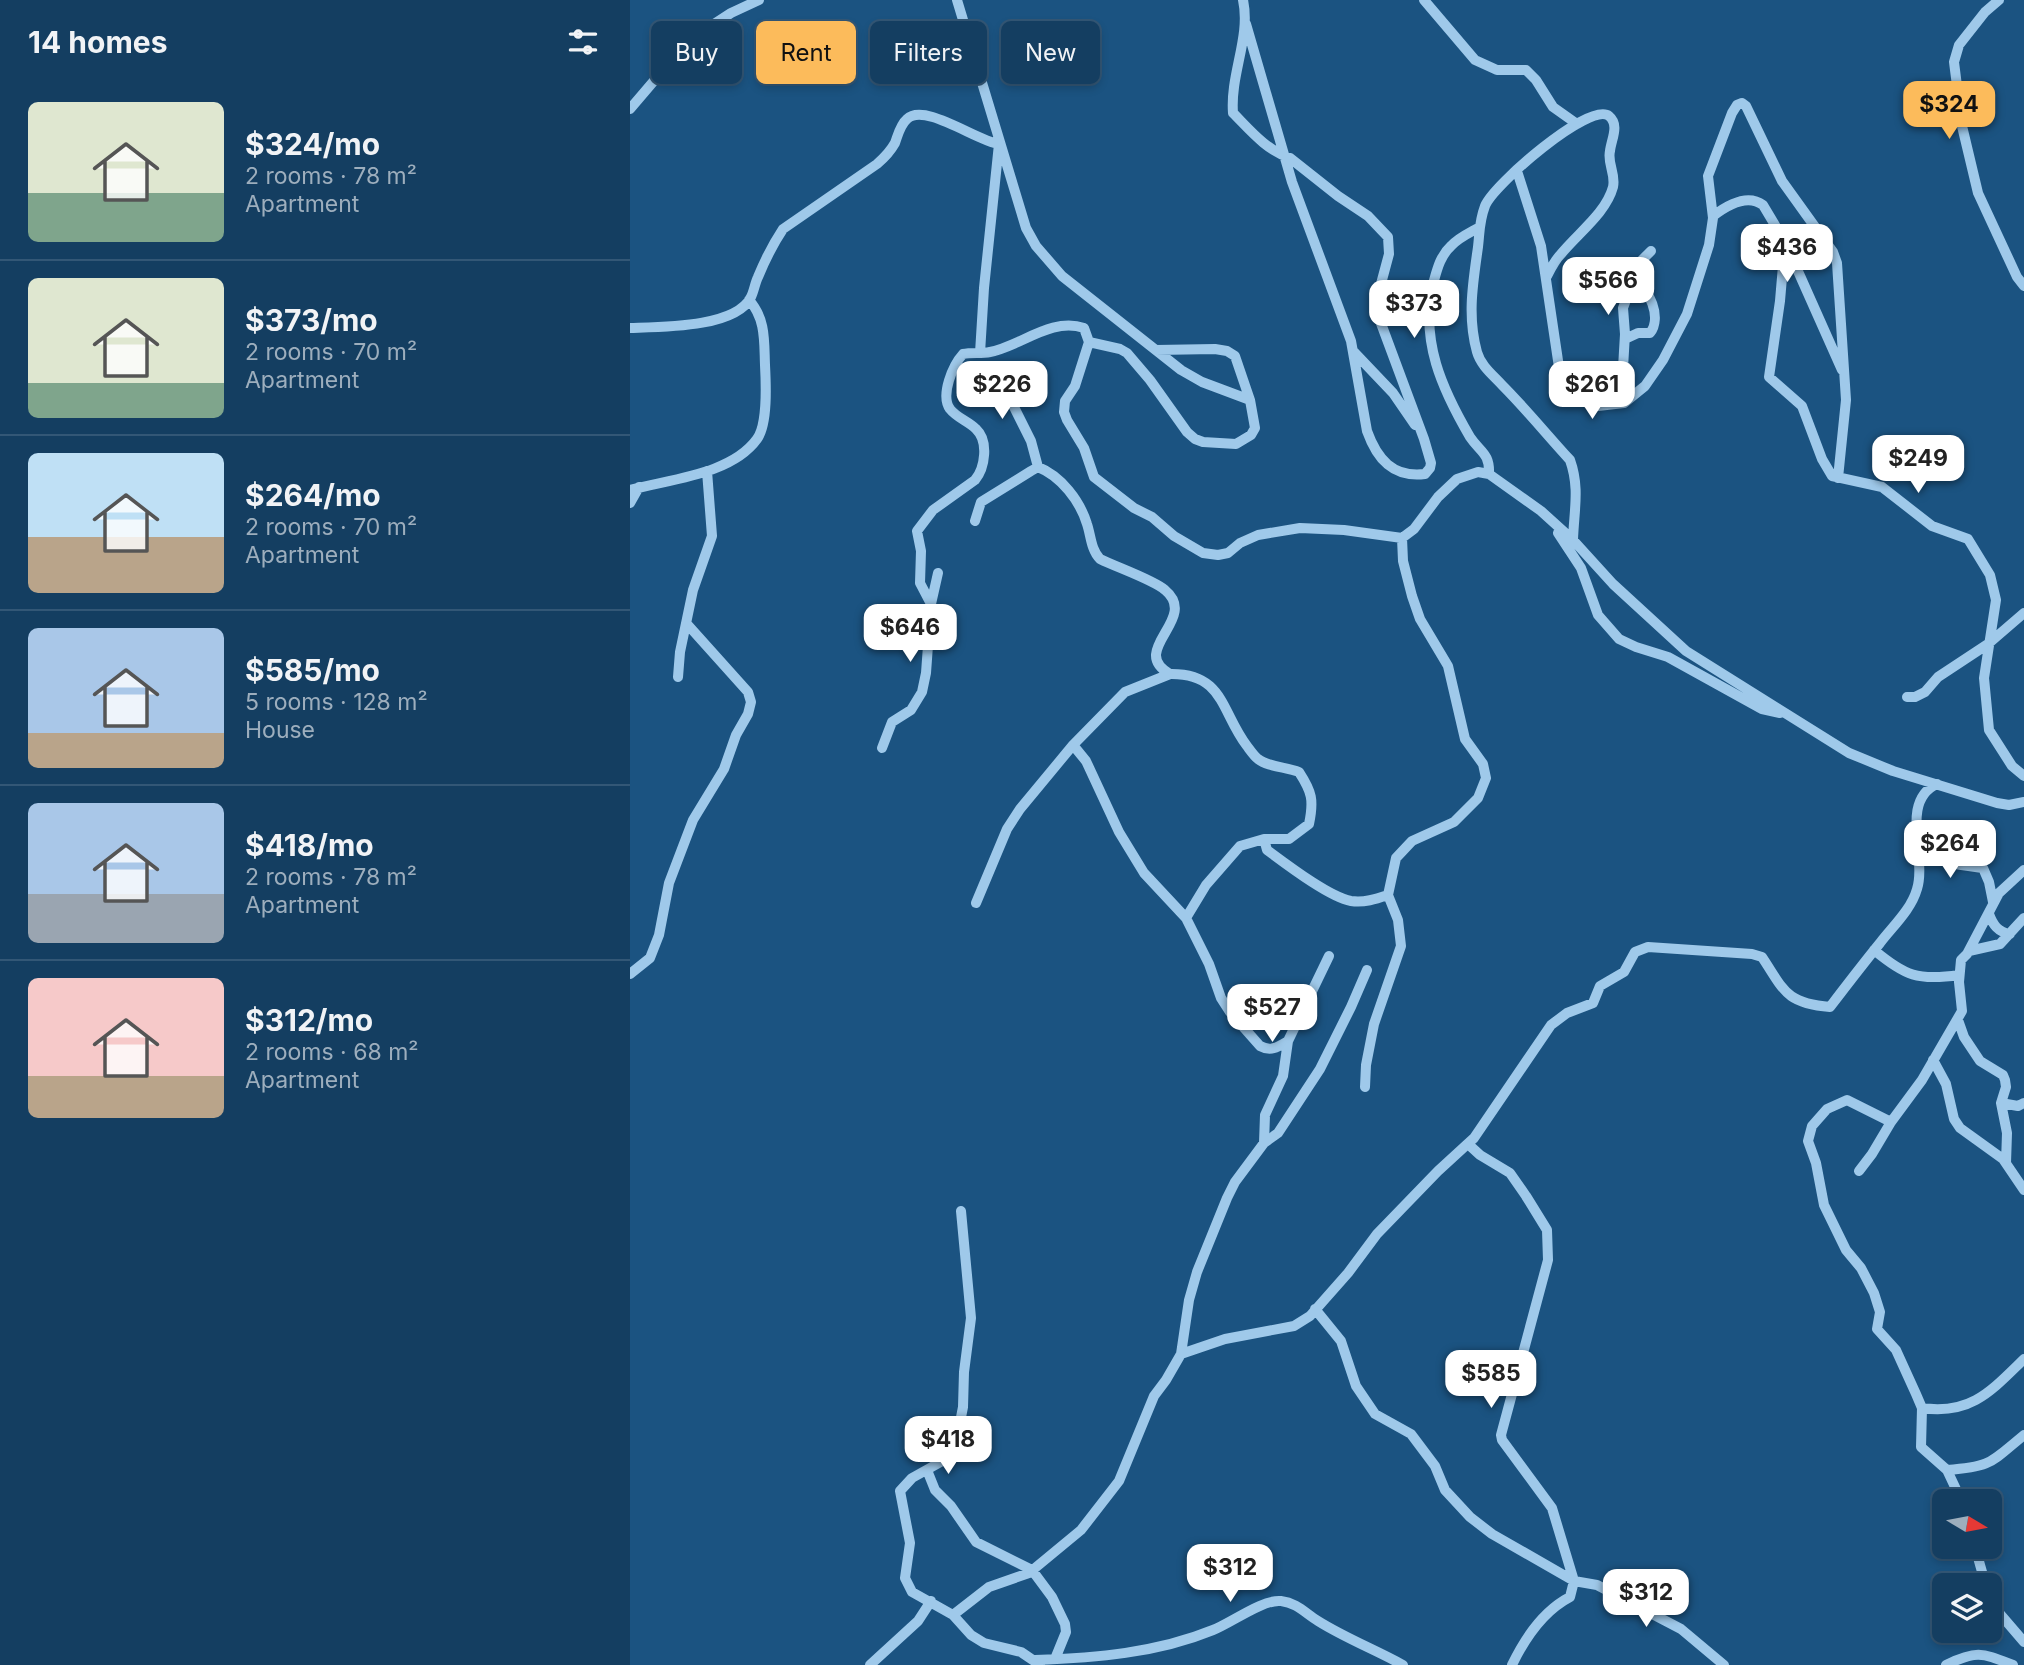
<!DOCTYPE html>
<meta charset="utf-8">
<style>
body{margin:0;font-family:Inter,sans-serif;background:#21496a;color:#f1f3f6;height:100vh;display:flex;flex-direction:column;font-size:26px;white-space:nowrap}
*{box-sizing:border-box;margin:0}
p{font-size:23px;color:#9daebd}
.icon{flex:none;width:38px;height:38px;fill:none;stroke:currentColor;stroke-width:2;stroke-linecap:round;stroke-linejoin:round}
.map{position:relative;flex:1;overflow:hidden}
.side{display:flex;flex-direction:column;background:#143e61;width:630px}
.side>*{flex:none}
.banner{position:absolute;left:21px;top:21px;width:665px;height:63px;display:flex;gap:14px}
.needle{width:46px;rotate:100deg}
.buttons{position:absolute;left:1302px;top:1489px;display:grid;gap:14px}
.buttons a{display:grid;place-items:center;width:70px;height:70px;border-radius:10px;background:#143e61;box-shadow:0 4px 10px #0003,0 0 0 2px #335776;font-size:35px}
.price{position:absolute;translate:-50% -60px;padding:0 16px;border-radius:14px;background:#fff;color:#222;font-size:23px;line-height:46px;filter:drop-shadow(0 2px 4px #0008)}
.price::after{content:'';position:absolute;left:50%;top:42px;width:21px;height:16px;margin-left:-10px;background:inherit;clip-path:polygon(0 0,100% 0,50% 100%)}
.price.selected{background:#fcbb5b;color:#111}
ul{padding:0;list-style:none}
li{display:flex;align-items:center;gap:21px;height:175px;padding:0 28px}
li+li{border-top:2px solid #335776}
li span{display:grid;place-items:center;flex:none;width:196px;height:140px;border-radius:10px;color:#555}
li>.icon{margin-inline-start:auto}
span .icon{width:84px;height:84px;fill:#fffc;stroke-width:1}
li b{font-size:30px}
h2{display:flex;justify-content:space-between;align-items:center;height:84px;padding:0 28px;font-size:30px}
.tag{padding:0 24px;border-radius:10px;background:#143e61;box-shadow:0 4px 10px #0003,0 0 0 2px #335776;font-size:24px;line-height:63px}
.tag.selected{background:#fcbb5b;color:#111}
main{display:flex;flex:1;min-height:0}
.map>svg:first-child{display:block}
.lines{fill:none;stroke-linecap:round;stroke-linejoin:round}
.minor{stroke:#9fc9ea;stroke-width:10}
</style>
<main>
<section class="side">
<h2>14 homes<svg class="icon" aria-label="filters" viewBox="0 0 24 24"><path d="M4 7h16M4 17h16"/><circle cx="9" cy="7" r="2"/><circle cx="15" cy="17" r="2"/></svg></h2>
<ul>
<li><span style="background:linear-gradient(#dfe7d0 65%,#7fa58c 0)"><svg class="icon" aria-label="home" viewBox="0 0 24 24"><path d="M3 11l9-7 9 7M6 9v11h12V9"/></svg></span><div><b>$324/mo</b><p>2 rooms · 78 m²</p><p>Apartment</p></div></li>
<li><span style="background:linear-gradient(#dfe7d0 75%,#7fa58c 0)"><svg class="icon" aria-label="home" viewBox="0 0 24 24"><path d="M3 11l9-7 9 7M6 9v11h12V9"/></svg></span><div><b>$373/mo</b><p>2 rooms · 70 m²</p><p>Apartment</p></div></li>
<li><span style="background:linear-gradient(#bfe0f5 60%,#b9a48a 0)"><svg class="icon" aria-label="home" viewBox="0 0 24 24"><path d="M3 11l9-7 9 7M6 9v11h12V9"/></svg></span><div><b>$264/mo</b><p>2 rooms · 70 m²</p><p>Apartment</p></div></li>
<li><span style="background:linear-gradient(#a9c7e8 75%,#b9a48a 0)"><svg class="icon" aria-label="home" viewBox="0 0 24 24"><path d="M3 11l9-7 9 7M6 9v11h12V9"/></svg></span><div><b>$585/mo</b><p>5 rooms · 128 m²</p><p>House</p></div></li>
<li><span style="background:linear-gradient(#a9c7e8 65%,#9aa5b1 0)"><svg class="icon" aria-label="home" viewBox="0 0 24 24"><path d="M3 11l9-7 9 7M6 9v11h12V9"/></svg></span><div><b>$418/mo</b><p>2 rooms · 78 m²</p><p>Apartment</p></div></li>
<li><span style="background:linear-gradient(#f6c9c9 70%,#b9a48a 0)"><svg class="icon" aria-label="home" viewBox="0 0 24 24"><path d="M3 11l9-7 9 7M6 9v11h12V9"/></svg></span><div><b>$312/mo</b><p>2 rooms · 68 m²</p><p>Apartment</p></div></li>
</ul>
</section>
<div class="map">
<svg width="1394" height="1665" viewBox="0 0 1394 1665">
<rect width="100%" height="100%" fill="#1b5381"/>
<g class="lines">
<!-- minor -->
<path class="minor" d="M 327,0 L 396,228 L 406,246 L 432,276 L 551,370 L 572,382 L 620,400
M 613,0 C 621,37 600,74 603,113 C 620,130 636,150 660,158 L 708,196 L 738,216 L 758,237 L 759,254 L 748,295 L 749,318 L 794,439 L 801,463 L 800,468 L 795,474 C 763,478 747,459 737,431 L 721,341 L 662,182 L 616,24
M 794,0 L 845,60 L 867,70 L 896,70 L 906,80 L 923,107 L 947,124
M 1369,0 L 1355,12 L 1329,45 L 1324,62 L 1332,126 L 1348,193 L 1387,277 L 1394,286
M 0,109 L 58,41 L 101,13 L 129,0
M 887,171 L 911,246 L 930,374 L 951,401 L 968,406 L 994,403 L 1015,386 L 1033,360 L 1057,314 L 1079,245 L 1083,218 L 1078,176 L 1102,113 L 1107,105 L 1112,103 L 1116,106 L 1152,181 L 1203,252 L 1207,263 L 1216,400 L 1208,478
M 1083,216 C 1096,206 1117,193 1133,205 L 1155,242 L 1212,370
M 848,228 C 839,233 828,238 821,246 C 810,256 807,270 803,284 C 790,341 812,389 840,437 C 850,452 860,453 859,474
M 1155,242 L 1150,301 L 1139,377 L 1172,406 L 1192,459 L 1202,476 L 1252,487 L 1302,526 L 1338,539 L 1360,575 L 1366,600 L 1354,678 L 1359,730 L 1382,766 L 1394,776
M 917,276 C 921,268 925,260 931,254 C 948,233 976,213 983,187 C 986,174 977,163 980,151 C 981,140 990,125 979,116 C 960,101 863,185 855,206 C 849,222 850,230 848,247 C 843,283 837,316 847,352 C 851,366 863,375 872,385 C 896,409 917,435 940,460 C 950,488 944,510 943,540
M 0,328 C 30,327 106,328 121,297 C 124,291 125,283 128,277 C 135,260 143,244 153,229 L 247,164 C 254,158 260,152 265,143 C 268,135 270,125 277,119 C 294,102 347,141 369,144 L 354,288 L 350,353
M 995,339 L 1008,333 L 1020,333 C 1032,318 1020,287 1002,281
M 459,342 L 490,349 L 497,353 L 520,380 L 557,432 L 565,439 L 573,442 L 606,444 L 621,435 L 625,428 L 620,400 L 605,356 L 597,351 L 585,349 L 526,350
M 724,352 L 763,393 L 785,425
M 397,379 L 387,393 L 383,405 L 401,441 L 408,467
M 994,403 L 993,368 L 995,334 L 993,308 L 1010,262 L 1021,251
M 0,490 C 39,479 101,475 127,439 C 138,424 136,384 135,365 C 134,341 136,319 119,300
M 0,503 L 9,487
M 345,521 L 351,502 L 401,471 L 408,467 C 431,476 450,501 457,524 C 461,536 461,550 470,559 C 486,567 524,580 535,590 C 570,619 497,650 540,674
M 928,533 L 951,568 L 968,615 L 989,639 L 1006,647 L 1038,657 L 1132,709 L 1150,713
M 301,604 L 290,583 L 291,551 L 287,531 L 303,510 L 345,480 C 355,468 359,441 346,429 C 338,421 327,418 320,409 C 310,395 323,365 333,354 C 342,352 351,354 360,352 C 391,346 421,317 454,328 L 459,342 L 445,386 L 435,401 L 434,412 L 437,420 L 454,448 L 464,477 L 504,508 L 522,517 L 544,536 L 573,553 L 588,555 L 598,553 L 610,543 L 628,535 L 670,528 L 714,530 L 772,538 L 784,529 L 808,497 L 827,479 L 848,472 L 859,474 L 911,511 L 943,540 L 983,584 L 1056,651 L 1219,753 L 1263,771 L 1367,803 L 1379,805 L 1394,802
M 48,677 L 50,652 L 63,590 L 82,536 L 77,471
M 1277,697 L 1285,697 L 1295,692 L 1308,677 L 1358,644 L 1394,613
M 443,745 L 456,761 L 489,832 L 514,873 L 556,918 L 579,964 L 591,998 L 600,1012 L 630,1046 C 641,1052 648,1047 658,1041
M 252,748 L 262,722 L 281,710 L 292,692 L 296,673 L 301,604 L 308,573
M 634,839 L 637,850 C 656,864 699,897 721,901 C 734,903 746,899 758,895
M 1287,849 C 1307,863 1329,865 1353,868 L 1359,882 L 1363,902
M 346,903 L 377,829 L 390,809 L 443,745 L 495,692 L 540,674 C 594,673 591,712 617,746 C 620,750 624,756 628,759 C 638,767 657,767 669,772 C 682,792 684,800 679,824 L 659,839 L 634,839 L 610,846 L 576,885 L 556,918
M 1359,914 C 1363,925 1368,932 1380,934
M 1244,950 C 1275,976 1288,981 1329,975
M 1339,951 L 1370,944 L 1394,918
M 0,974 L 20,958 L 29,935 L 39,883 L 63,820 L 94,769 L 106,735 L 118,714 L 121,702 L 118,692 L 57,624
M 1328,1020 L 1334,1037 L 1350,1061 L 1373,1075 L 1375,1080 L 1376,1087 L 1371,1103 L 1377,1133 L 1376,1163
M 1303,1060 L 1316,1084 L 1324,1119 L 1330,1128 L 1373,1159 L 1394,1190
M 735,1087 L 736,1065 L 744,1024 L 771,946 L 768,920 L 758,895 L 766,858 L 782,841 L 824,822 L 848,798 L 856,778 L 853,764 L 835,739 L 818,666 L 790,619 L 782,596 L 773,561 L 772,538
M 1371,1103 L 1388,1106 L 1394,1103
M 1261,1122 L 1217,1100 L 1197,1109 L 1182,1126 L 1178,1141 L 1186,1163 L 1194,1205 L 1216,1250 L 1231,1268 L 1244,1293 L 1250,1312 L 1247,1329 L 1266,1350 L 1286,1394 L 1292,1408 L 1291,1447 L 1317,1470 L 1332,1502
M 634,1143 L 635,1115 L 653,1076 L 658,1041 L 699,956
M 838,1144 L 850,1155 L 880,1173 L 896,1196 L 917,1230 L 918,1260 L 871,1435 L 872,1440 L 922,1508 L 944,1581 L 940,1597 C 913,1611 895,1638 882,1665
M 1229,1171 L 1242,1154 L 1261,1122 L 1292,1080 L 1332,1011 L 1329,982 L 1331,960 L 1337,954 L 1369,893 L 1394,870
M 331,1211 L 341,1318 L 334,1372 L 333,1407 L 327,1438 L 316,1459 L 282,1478 L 270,1491 L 280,1543 L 275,1578 L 282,1592 L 323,1615 L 341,1635 L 354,1643 L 391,1652 L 410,1665
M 685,1309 L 711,1341 L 726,1386 L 745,1414 L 781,1434 L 805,1466 L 815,1490 L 840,1517 L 862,1534 L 944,1581 L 967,1585 L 1051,1629 L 1094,1665
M 551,1354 L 595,1339 L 664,1326 L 680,1316 L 718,1273 L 747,1234 L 808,1171 L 844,1138 L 921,1025 L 937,1013 L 963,1003 L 970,986 L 994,972 L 1005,952 L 1018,947 L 1122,954 L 1132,957 C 1154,990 1155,1003 1200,1007 C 1216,986 1233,964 1250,943 C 1263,926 1281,910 1287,889 C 1297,858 1269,801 1307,784
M 1292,1408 C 1341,1415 1361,1391 1394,1359
M 297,1470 L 305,1490 L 321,1506 L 346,1542 L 402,1570 L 422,1597 L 435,1624 L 436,1632 L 425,1659
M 1317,1470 C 1362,1467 1361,1462 1394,1435
M 1345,1547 L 1356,1586
M 1360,1596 L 1364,1607 L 1394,1642
M 323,1615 L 359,1587 L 399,1573 L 451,1530 L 489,1481 L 524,1396 L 536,1380 L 551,1354 L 559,1300 L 567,1272 L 597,1198 L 605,1182 L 634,1143 L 648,1133 L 690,1069 L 721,1007 L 737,970
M 405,1660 C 465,1658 527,1653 583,1630 C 601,1623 633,1599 651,1601 C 667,1603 675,1613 688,1621 C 715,1638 746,1650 773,1665
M 240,1665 L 288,1621 L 301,1601
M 1316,1665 C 1347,1650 1352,1653 1383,1665"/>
</g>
</svg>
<div class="buttons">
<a><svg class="needle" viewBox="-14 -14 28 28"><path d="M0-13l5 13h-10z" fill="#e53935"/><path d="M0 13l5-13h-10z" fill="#9daebd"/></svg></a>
<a><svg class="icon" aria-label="layers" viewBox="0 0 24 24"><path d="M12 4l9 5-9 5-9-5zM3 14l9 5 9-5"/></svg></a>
</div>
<b class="price selected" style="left:1319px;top:141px">$324</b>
<b class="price" style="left:1157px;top:284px">$436</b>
<b class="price" style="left:978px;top:317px">$566</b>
<b class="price" style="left:784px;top:340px">$373</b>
<b class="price" style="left:372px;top:421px">$226</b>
<b class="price" style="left:962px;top:421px">$261</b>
<b class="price" style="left:1288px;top:495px">$249</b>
<b class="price" style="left:280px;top:664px">$646</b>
<b class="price" style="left:1320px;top:880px">$264</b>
<b class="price" style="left:642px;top:1044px">$527</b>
<b class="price" style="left:861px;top:1410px">$585</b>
<b class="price" style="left:318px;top:1476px">$418</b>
<b class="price" style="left:600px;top:1604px">$312</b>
<b class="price" style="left:1016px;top:1629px">$312</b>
<div class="banner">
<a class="tag">Buy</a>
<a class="tag selected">Rent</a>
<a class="tag">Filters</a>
<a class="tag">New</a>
</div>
</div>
</main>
